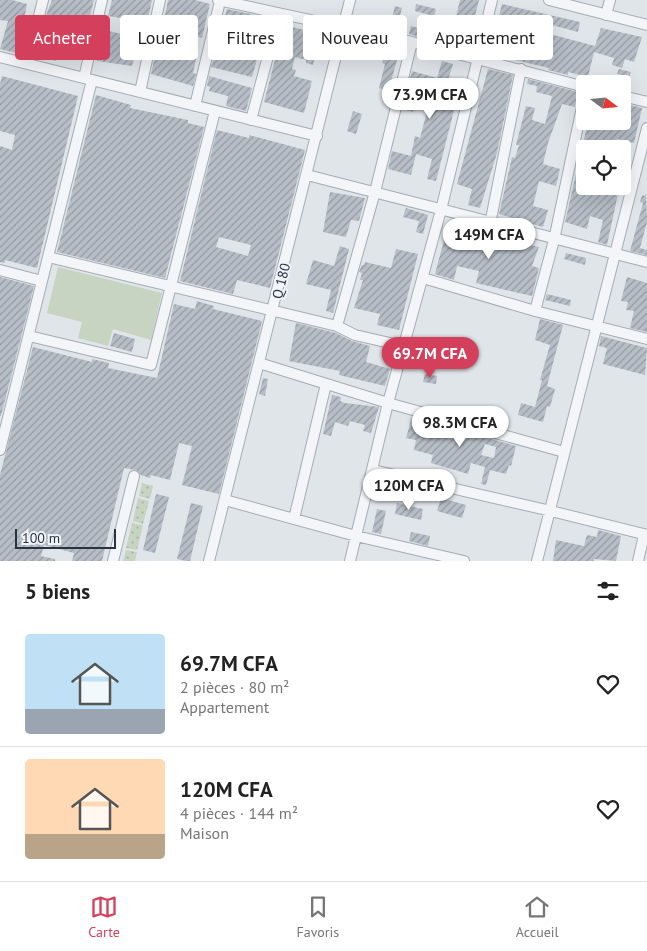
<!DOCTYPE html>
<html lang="fr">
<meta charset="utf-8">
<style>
body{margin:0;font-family:"PT Sans",sans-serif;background:#f6f6f6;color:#222;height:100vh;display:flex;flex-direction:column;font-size:19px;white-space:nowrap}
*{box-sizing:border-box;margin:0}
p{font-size:16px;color:#767676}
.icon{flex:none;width:28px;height:28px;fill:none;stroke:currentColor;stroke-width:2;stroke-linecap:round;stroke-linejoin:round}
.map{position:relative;height:561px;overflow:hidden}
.drawer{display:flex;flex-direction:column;background:#fff;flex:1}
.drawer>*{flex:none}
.banner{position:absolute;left:15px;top:15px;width:618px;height:45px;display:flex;gap:10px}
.needle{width:32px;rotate:106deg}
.fabs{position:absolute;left:576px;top:75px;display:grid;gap:10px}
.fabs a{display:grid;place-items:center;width:55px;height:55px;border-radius:5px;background:#fff;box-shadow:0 5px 20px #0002;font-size:25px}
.scale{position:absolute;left:15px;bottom:12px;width:101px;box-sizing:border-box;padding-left:5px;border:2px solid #283342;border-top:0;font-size:14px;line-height:18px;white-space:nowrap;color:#283342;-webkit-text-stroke:4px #f0f3f7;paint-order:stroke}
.price{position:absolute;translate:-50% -42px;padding:0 11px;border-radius:18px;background:#fff;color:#222;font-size:16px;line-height:32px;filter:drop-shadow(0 1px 2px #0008)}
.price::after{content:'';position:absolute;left:50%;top:30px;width:15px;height:11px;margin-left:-8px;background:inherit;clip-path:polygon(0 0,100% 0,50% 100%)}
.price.active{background:#d4405c;color:#fff}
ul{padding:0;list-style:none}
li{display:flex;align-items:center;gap:15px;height:125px;padding:0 25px}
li+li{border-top:1px solid #e0e0e0}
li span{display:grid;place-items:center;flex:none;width:140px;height:100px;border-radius:5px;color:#555}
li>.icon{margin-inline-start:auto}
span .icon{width:60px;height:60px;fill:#fffc;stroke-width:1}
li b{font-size:21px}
h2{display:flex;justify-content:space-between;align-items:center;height:60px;padding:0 25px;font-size:21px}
.tag{padding:0 18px;border-radius:5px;background:#fff;box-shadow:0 5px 20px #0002;font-size:18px;line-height:45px}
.tag.active{background:#d4405c;color:#fff}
.dock{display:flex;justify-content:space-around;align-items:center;height:70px;border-top:1px solid #e0e0e0;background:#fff;font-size:14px;color:#767676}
.dock a{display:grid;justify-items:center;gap:2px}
.dock .active{color:#d4405c}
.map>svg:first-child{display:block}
.grass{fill:url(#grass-dots)}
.pitch{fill:#c7d4c1}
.building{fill:url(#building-hatch);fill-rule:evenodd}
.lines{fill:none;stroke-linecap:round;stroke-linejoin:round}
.minor-casing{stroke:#a5acb4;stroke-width:12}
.minor{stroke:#f3f5f8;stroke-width:10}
.labels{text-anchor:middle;stroke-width:4;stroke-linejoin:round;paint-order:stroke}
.street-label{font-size:14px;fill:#283342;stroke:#f0f3f7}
</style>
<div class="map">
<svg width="647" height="561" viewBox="0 0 647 561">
<defs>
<pattern id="grass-dots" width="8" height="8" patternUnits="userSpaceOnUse" patternTransform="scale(1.25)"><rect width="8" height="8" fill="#c7d4c1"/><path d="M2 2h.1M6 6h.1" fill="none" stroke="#abb6a7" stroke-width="1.8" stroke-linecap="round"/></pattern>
<pattern id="building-hatch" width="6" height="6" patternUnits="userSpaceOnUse" patternTransform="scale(1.25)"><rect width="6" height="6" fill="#b7bec7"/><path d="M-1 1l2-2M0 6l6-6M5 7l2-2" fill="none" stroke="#959ba3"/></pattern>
</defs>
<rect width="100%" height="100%" fill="#e0e5ea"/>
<!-- grass -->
<path class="grass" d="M 142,483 L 153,486 L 150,499 L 139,496 Z
M 138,498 L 149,501 L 143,524 L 133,521 Z
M 132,523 L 143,525 L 137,550 L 126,548 Z
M 126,550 L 137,552 L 135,561 L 123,561 Z"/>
<!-- pitch -->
<path class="pitch" d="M 58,267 L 162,293 L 151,340 L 113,329 L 108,346 L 78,338 L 82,322 L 47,313 Z"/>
<!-- building -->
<path class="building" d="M 0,0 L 12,0 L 27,4 L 20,41 L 23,42 L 20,54 L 0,49 L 8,21 L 0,20 Z
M 52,0 L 94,0 L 80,54 L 59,49 L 56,61 L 36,56 L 38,49 L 40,49 L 47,13 Z
M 112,0 L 152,0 L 148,19 L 145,18 L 144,25 L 133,22 L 133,20 L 108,16 Z
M 168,0 L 195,0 L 210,4 L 202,38 L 162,30 Z
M 460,0 L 479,0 L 473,24 L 455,21 Z
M 416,4 L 436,9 L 434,16 L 415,11 Z
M 502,4 L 580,22 L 578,32 L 537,21 L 535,30 L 595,46 L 601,28 L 642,37 L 634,62 L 625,59 L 622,68 L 612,65 L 614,58 L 594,52 L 588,77 L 568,72 L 568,75 L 548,70 L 549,68 L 490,54 Z
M 395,6 L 402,8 L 396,31 L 389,30 Z
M 227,9 L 269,18 L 252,77 L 211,67 Z
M 284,25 L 333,37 L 330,50 L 317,47 L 313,65 L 306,63 L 306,60 L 295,57 L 292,69 L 296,70 L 294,76 L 312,81 L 304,113 L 264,102 Z
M 411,26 L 430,31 L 428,39 L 409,34 Z
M 104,30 L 140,38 L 140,51 L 136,50 L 132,66 L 97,61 L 98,47 Z
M 158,41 L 198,51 L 193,73 L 196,74 L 193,86 L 151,74 Z
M 385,54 L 398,57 L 388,91 L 379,88 L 385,64 L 382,63 Z
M 442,61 L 453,64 L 448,80 L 461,83 L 436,181 L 427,179 L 432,159 L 416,154 L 411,175 L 388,169 L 392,151 L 411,156 L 415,136 L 420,138 L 426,115 L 430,95 L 418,92 L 413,112 L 403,109 L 412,71 L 437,78 Z
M 488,69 L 513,75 L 497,153 L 480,208 L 468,205 L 472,189 L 457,184 Z
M 619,69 L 631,72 L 629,77 L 617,74 Z
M 2,76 L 78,96 L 37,268 L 5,260 L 5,263 L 0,262 L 0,146 L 12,150 L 15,135 L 0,131 L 0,84 Z
M 209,76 L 252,88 L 246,111 L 226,106 L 228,96 L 209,91 L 210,87 L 207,86 Z
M 528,79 L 578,92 L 575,107 L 562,104 L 548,143 L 543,164 L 560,169 L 556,186 L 539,181 L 533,206 L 548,210 L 543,227 L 499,214 L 512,157 L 515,158 L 519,145 L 516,145 L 526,106 L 535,108 L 532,120 L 545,124 L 552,96 L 536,92 L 537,86 L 527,84 Z
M 96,95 L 131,105 L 130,108 L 188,120 L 188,123 L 204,127 L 165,278 L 57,252 Z
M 622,103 L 642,108 L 634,143 L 617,139 L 614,149 L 582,149 L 588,121 L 622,121 Z
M 353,111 L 362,114 L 356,134 L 347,131 Z
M 217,130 L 249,138 L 249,135 L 305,150 L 270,288 L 237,280 L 233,294 L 180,281 ZM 219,237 L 251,245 L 248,256 L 216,247 Z
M 581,152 L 585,153 L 585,186 L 610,186 L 619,189 L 607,245 L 598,242 L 603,220 L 590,216 L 587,229 L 565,222 Z
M 330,192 L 365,198 L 359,221 L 351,220 L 346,237 L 323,232 Z
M 646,193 L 647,222 L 640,248 L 647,250 L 647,255 L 630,251 L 643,203 L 640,202 L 642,195 L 645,196 Z
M 406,208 L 428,215 L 423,234 L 416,232 L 419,221 L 403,217 Z
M 448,225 L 539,247 L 532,266 L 539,268 L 532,296 L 476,283 L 479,271 L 457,266 L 454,280 L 435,274 Z
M 340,246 L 349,249 L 333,313 L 326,311 L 331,290 L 306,284 L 313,260 L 334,266 Z
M 396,249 L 418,254 L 399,330 L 377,325 L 380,314 L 354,308 L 363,280 L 360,280 L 362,273 L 359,272 L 362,265 L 364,265 L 365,262 L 391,268 Z
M 566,253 L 586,258 L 585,265 L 564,259 Z
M 0,277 L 34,286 L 1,416 L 0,416 Z
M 627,277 L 647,283 L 647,332 L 630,328 L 634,311 L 626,310 L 628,302 L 621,301 Z
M 547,294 L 571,300 L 570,306 L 545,300 Z
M 197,301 L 214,306 L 213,309 L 262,321 L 219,494 L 182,485 L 192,446 L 179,443 L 170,480 L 151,475 L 150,478 L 141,475 L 136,470 L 124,468 L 102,561 L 72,561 L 74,553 L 44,545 L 41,556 L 55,559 L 55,561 L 0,561 L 0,475 L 33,347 L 92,362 L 92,359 L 109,363 L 108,368 L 157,378 L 174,304 L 195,309 Z
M 540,319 L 563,325 L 547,386 L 555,389 L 550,407 L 547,406 L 543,422 L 518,415 L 521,403 L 535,407 L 542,380 L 540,380 L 550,345 L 535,340 Z
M 296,323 L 336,333 L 352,341 L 370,346 L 366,362 L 390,369 L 385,386 L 339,375 L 340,371 L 289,361 Z
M 114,333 L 135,339 L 132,352 L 110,346 Z
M 601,336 L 647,348 L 645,375 L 603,364 L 607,348 L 599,346 Z
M 434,340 L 453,347 L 451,355 L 432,350 Z
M 425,374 L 437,376 L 436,384 L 423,382 Z
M 263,378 L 268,379 L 265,396 L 259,394 Z
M 332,395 L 341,397 L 340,401 L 345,403 L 379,407 L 371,433 L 363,431 L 365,425 L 350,421 L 348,426 L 335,422 L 331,436 L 323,434 Z
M 412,417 L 516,446 L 511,466 L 509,465 L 506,474 L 490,470 L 486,485 L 481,484 L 485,467 L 471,463 L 468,474 L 431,463 L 433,455 L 414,450 L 416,440 L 406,438 ZM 485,444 L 496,447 L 494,458 L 481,455 Z
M 380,482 L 388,484 L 387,492 L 378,490 Z
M 156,494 L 169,497 L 155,553 L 143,550 Z
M 441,498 L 466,505 L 462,518 L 437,511 Z
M 191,503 L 203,506 L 190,561 L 186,561 L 177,559 Z
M 397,503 L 423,509 L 421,520 L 395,514 Z
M 377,509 L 386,511 L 381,534 L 372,532 Z
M 598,530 L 621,536 L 616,561 L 594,559 L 594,561 L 553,561 L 556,540 L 584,546 L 587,535 L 597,537 Z
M 411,532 L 430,536 L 428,546 L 409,541 Z"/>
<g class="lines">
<!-- minor casing -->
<g class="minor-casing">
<path id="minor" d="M 218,0 L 412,42 L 585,87
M 549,0 L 647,25
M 606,15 L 610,0
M 0,57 L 317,136
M 27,64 L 43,0
M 84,78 L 102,0
M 140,92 L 160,0
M 622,96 L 647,102
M 195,106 L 220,1
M 251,120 L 279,15
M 307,175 L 647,262
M 490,224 L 521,69
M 48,257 L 337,326 L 355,335 L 403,346
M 0,270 L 42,281
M 423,278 L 535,311 L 647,339
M 535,311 L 554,240 L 585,93
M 337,326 L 375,192 L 412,42
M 29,336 L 151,365 L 215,111
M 259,363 L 388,403 L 564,452
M 0,450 L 92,80
M 373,470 L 551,511 L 647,535
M 225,500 L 356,536 L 464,561
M 294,519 L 326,384
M 113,561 L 134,476
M 209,561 L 350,0
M 350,561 L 388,403 L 441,210 L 492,0
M 537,561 L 647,128
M 638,561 L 644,535"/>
</g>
<!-- minor -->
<use href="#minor" class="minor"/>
</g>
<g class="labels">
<!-- street labels -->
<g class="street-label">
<text transform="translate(281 281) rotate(-76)" y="5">Q 180</text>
</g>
</g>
</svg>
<div class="fabs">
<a><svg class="needle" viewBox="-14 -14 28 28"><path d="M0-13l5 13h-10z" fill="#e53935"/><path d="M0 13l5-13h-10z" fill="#767676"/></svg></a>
<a><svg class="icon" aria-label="locate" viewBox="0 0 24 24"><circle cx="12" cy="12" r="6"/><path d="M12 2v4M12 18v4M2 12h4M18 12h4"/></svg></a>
</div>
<div class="scale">100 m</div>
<b class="price" style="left:430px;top:120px">73.9M CFA</b>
<b class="price" style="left:489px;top:260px">149M CFA</b>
<b class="price active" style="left:430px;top:379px">69.7M CFA</b>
<b class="price" style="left:460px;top:448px">98.3M CFA</b>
<b class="price" style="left:409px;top:511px">120M CFA</b>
<div class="banner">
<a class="tag active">Acheter</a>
<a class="tag">Louer</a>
<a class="tag">Filtres</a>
<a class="tag">Nouveau</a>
<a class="tag">Appartement</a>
</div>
</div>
<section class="drawer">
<h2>5 biens<svg class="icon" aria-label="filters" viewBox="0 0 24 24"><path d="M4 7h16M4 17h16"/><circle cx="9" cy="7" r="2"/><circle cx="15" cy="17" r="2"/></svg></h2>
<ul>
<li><span style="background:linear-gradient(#bfe0f5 75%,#9aa5b1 0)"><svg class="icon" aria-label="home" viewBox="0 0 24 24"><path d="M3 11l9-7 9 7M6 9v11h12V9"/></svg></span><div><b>69.7M CFA</b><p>2 pièces · 80 m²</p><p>Appartement</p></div><svg class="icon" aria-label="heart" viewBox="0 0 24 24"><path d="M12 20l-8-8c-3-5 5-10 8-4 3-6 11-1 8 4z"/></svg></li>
<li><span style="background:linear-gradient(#ffd9b3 75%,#b9a48a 0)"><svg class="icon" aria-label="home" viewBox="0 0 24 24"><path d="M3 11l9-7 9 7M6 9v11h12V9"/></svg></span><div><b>120M CFA</b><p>4 pièces · 144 m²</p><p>Maison</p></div><svg class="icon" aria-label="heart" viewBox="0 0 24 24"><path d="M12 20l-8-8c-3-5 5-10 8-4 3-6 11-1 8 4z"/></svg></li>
</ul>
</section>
<nav class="dock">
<a class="active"><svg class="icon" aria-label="map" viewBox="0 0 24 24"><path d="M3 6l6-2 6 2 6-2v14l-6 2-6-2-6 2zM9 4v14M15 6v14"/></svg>Carte</a>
<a><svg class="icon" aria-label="saved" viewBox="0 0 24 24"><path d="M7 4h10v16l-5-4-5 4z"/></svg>Favoris</a>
<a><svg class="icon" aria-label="home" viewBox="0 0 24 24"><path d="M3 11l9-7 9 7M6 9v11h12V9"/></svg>Accueil</a>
</nav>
